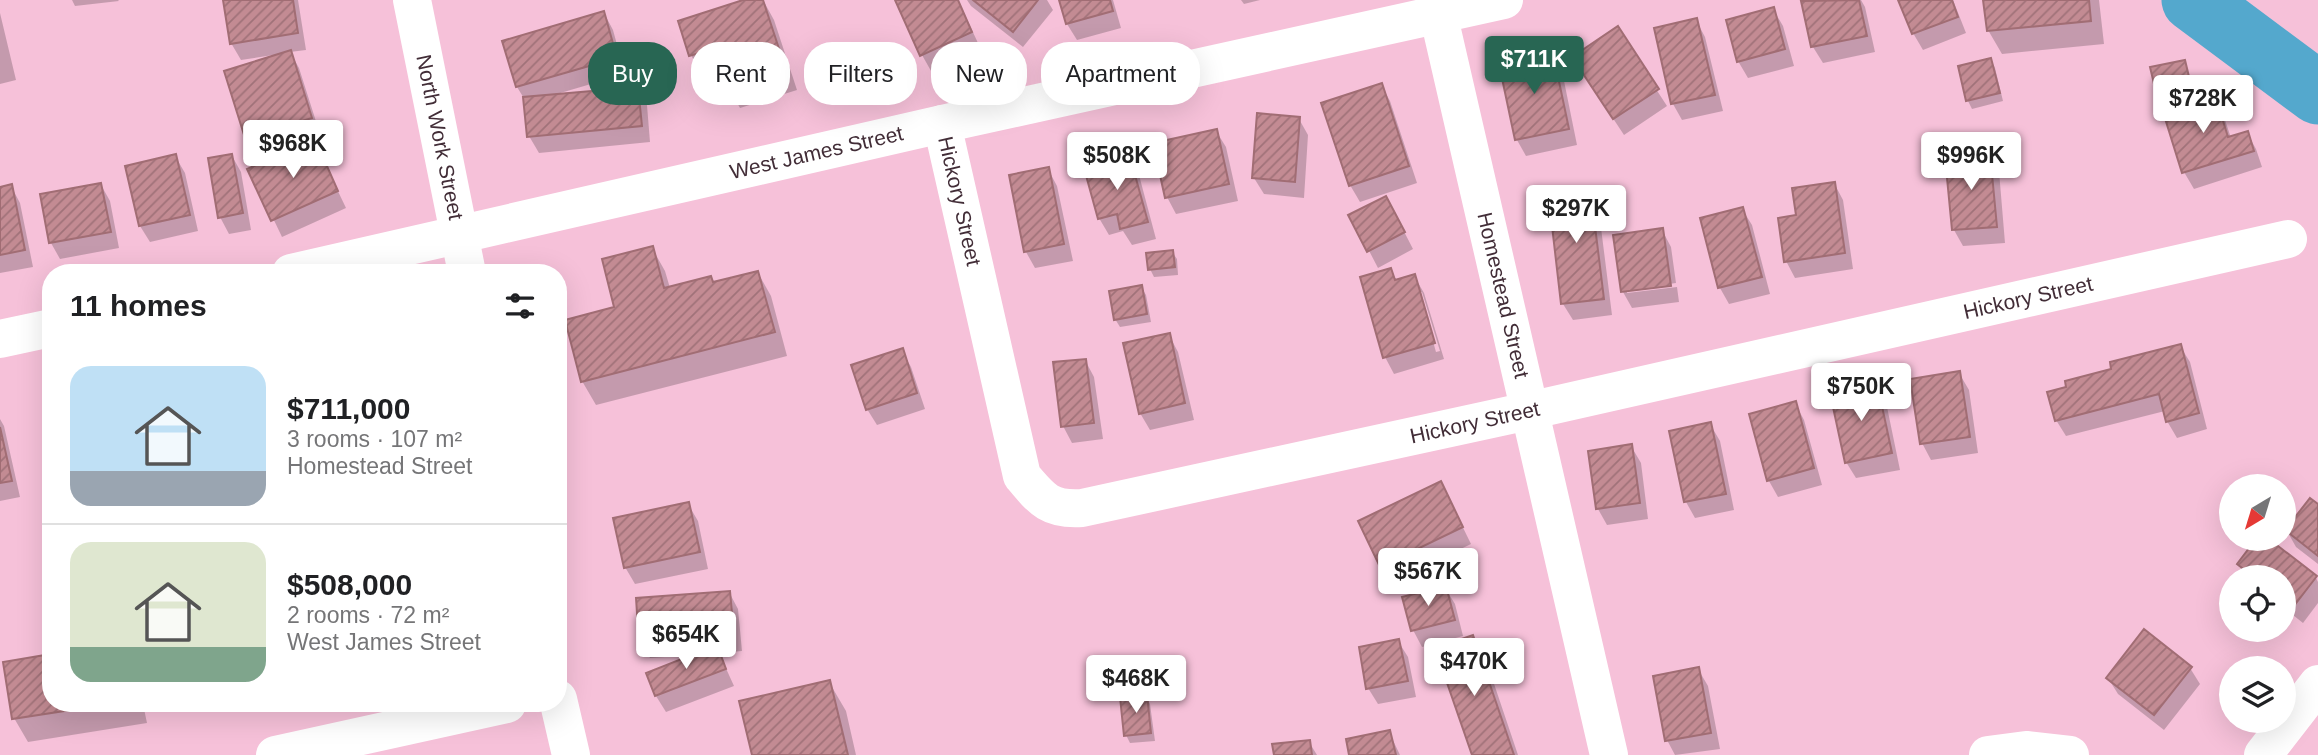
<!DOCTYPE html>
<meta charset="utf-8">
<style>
body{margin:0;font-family:Helvetica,sans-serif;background:#f6f6f6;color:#202124;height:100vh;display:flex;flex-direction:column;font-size:26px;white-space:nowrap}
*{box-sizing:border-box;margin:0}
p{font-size:23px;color:#757577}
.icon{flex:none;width:38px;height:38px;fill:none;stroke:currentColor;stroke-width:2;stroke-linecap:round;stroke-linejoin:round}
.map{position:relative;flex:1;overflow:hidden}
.drawer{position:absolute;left:42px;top:264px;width:525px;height:448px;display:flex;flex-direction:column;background:#fff;border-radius:28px;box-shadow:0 7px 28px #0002}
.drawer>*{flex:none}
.banner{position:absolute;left:588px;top:42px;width:665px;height:63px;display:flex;gap:14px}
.needle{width:46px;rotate:218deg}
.controls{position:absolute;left:2219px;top:474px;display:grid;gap:14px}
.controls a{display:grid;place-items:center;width:77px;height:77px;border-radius:50%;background:#fff;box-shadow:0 7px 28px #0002;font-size:35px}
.price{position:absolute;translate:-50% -60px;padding:0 16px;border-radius:7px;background:#fff;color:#222;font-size:23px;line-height:46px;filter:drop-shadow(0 2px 4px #0008)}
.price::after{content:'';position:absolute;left:50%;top:42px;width:21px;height:16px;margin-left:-10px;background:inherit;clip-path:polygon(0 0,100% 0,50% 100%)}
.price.on{background:#286653;color:#fff}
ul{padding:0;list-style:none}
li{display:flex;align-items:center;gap:21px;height:175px;padding:0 28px}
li+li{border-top:2px solid #e0e0e0}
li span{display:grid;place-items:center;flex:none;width:196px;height:140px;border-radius:21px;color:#555}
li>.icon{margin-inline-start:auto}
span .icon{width:84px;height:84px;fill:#fffc;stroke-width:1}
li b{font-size:30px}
h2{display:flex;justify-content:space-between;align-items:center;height:84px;padding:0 28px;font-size:30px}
.chip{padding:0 24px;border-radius:28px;background:#fff;box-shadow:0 7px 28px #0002;font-size:24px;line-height:63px}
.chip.on{background:#286653;color:#fff}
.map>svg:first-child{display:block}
.shadow{fill:#0003;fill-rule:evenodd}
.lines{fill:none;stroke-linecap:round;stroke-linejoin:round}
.river{stroke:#54a8cd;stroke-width:63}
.building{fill:url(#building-hatch);stroke:#a16d74;stroke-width:2}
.minor{stroke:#fff;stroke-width:38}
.labels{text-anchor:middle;stroke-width:7;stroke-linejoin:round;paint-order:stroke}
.street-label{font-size:21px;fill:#422d37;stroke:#ffeef5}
</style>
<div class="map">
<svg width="2318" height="755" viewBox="0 0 2318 755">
<defs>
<pattern id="building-hatch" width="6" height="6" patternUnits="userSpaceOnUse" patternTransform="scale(1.75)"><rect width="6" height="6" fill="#c38b93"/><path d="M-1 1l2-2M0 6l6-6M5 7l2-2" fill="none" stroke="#a07279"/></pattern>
</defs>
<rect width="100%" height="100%" fill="#f6c1d9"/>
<!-- shadow -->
<path class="shadow" d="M 72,0 L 118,0 L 119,1 L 75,6 Z
M 225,0 L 298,0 L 306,50 L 290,52 L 299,68 L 320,134 L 256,154 L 247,138 L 226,72 L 274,57 L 273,55 L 241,60 L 231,43 Z
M 749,0 L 763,0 L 774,20 L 797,90 L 740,108 L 727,85 L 723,73 L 704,79 L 691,55 Z
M 897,0 L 958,0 L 984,56 L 935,78 L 922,55 Z
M 967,0 L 1047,0 L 1053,10 L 1023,47 L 971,6 Z
M 1061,0 L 1113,0 L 1121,28 L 1077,40 L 1067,24 Z
M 1241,0 L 1260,0 L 1244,4 Z
M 1812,0 L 1861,0 L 1865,7 L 1875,52 L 1823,63 L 1813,47 L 1803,2 Z
M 1900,0 L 1953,0 L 1966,33 L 1923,50 L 1913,33 Z
M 1985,0 L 2099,0 L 2104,44 L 2002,54 L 1988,30 Z
M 1773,9 L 1783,26 L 1794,66 L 1748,78 L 1738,61 Z
M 0,13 L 16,80 L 0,84 Z
M 604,13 L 613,30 L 625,74 L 557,94 L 637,89 L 647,105 L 650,142 L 539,153 L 529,136 L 525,100 L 517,87 Z
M 1696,20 L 1705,37 L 1723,111 L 1682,120 L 1673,104 L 1656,30 Z
M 1617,29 L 1667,106 L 1624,135 L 1583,73 Z
M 1552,55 L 1562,71 L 1577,145 L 1526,156 L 1517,140 L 1501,65 Z
M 1991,60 L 1995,68 L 2003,101 L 1972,109 L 1968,101 Z
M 2192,82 L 2193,89 L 2161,96 L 2158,89 Z
M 1381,85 L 1390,101 L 1417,183 L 1360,202 L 1350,185 Z
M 2214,98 L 2223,114 L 2231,138 L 2247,133 L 2256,149 L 2262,167 L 2194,189 L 2184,172 Z
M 1299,119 L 1308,135 L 1304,198 L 1264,194 L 1254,178 Z
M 1216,131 L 1226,147 L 1238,201 L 1176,214 L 1167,197 Z
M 314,141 L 346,208 L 282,237 L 250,170 Z
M 1989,155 L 1999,171 L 2005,243 L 1963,246 L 1954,230 Z
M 175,156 L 185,173 L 198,231 L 150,242 L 140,226 Z
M 232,156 L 241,172 L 251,230 L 229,234 L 220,217 Z
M 1129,159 L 1139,175 L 1156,239 L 1132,245 L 1123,231 L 1109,235 L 1099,218 Z
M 1048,169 L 1057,186 L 1073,261 L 1035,268 L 1026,252 L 1011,177 Z
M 1834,183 L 1843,200 L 1853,269 L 1795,278 L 1786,261 Z
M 101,185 L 110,201 L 119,248 L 60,259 L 51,243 Z
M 11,186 L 20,203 L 33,267 L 0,273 L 0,188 Z
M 1589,188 L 1598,204 L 1612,315 L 1573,320 L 1563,304 L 1549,192 Z
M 1742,209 L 1752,225 L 1770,294 L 1729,304 L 1720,288 L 1702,219 Z
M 1395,214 L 1413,249 L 1378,268 L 1351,216 Z
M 1662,230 L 1671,247 L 1676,283 L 1627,290 L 1627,293 L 1677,287 L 1679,302 L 1632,308 L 1623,292 L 1615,236 Z
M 652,248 L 665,271 L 670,288 L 713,284 L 758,273 L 771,296 L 787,356 L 596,405 L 582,381 L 616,309 Z
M 1172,252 L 1177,259 L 1178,275 L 1154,277 L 1150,269 Z
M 1390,270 L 1397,281 L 1414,276 L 1424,293 L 1444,359 L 1394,374 L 1385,357 ZM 1419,292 L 1422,292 L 1440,351 L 1436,352 Z
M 1141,287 L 1146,295 L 1151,322 L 1120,327 L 1115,319 Z
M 1169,335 L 1178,352 L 1194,420 L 1150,430 L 1140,413 Z
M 2180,346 L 2190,362 L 2207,429 L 2177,438 L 2167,421 L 2165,411 L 2066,436 L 2056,420 L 2113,370 Z
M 902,351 L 911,367 L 925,409 L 877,425 L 867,409 Z
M 1085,360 L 1094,377 L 1103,439 L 1072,443 L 1063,426 Z
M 1959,373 L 1969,390 L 1978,453 L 1931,460 L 1922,443 Z
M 1877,385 L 1886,402 L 1900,470 L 1856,478 L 1846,462 Z
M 1795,403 L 1804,420 L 1822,485 L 1778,497 L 1769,481 L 1751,415 Z
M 0,419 L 4,426 L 20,497 L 0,501 Z
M 1710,424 L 1720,441 L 1734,510 L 1695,518 L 1686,502 L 1671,432 Z
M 1631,446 L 1641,463 L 1648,519 L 1607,525 L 1598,509 L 1590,452 Z
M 1449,499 L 1471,544 L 1391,583 L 1360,522 Z
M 688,504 L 698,521 L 708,569 L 635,584 L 625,567 Z
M 2318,506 L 2318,564 L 2296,547 L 2287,531 Z
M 2258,539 L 2266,539 L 2316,578 L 2318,582 L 2318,603 L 2303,623 L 2284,608 L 2284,578 L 2247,578 L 2239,564 Z
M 1445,588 L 1455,604 L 1463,636 L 1422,647 L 1413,630 Z
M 729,592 L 738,609 L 742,651 L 719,653 L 734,686 L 666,712 L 656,696 L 648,674 L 694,655 L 650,658 L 641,642 Z
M 1472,637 L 1486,660 L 1518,755 L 1473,755 Z
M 1398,641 L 1408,657 L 1416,697 L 1378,704 L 1368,688 Z
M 2190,668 L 2200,684 L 2164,730 L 2118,694 L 2108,678 Z
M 1698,669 L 1708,686 L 1720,749 L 1675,755 L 1667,740 Z
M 829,682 L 846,711 L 856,755 L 754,755 Z
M 1146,696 L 1150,704 L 1155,741 L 1130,743 L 1126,735 Z
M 51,704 L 143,704 L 147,723 L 28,742 L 14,718 Z
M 1389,732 L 1400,755 L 1351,755 Z
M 1309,742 L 1317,755 L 1275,755 Z"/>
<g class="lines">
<!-- river -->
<path class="river" d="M 2193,0 L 2318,93"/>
</g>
<!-- building -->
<path class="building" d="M 223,0 L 293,0 L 298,33 L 230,44 Z
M 743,0 L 763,0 L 785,67 L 725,86 L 713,49 L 689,56 L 678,21 Z
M 895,0 L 958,0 L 972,32 L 920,56 Z
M 973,0 L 1038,0 L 1013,32 Z
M 1059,0 L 1110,0 L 1113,11 L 1066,24 Z
M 1859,0 L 1867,36 L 1811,47 L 1801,1 Z
M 1898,0 L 1952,0 L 1958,17 L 1912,34 Z
M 1983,0 L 2089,0 L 2091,21 L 1987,31 Z
M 1774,7 L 1785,49 L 1737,62 L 1726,20 Z
M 604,11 L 617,58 L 516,87 L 502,41 Z
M 1697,18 L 1715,95 L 1671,104 L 1654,28 Z
M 1618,26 L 1659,89 L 1613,119 L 1572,57 Z
M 291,50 L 312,118 L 245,138 L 224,71 Z
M 1553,53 L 1569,129 L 1515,140 L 1499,64 Z
M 1991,58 L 2000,93 L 1966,101 L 1958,66 Z
M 2185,60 L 2190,81 L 2155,88 L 2150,67 Z
M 1382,83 L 1409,166 L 1349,186 L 1321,103 Z
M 638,87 L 642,126 L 527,137 L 523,97 Z
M 2215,95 L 2228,137 L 2248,131 L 2254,151 L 2182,173 L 2163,112 Z
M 1257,113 L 1300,117 L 1295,182 L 1252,178 Z
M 1217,129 L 1229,184 L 1165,198 L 1153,143 Z
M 315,139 L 338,191 L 271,221 L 247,169 Z
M 1990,153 L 1997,227 L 1952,230 L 1945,157 Z
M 176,154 L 190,215 L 139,226 L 125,166 Z
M 232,154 L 243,213 L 218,218 L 208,158 Z
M 1130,157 L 1148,222 L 1120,229 L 1117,214 L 1098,219 L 1084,168 Z
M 1049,167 L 1064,244 L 1024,252 L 1009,175 Z
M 1835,182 L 1845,253 L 1784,262 L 1778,218 L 1796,215 L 1792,188 Z
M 101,183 L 111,232 L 49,243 L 40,194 Z
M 12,184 L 25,250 L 0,255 L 0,187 Z
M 1590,186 L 1604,299 L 1561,304 L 1548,191 Z
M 1386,196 L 1405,232 L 1367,252 L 1348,215 Z
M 1743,207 L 1762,277 L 1718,288 L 1700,218 Z
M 1663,228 L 1671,286 L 1621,292 L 1613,235 Z
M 653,246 L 664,288 L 711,276 L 713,282 L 758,271 L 775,332 L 581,382 L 565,320 L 614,307 L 602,259 Z
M 1173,250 L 1175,267 L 1148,270 L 1146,253 Z
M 1391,268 L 1395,280 L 1415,274 L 1435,343 L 1383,358 L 1360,277 Z
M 1142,285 L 1147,314 L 1114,320 L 1109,291 Z
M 1170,333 L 1185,403 L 1139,414 L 1123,343 Z
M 2181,344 L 2199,413 L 2166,422 L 2159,394 L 2055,421 L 2047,392 L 2066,387 L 2065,381 L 2111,369 L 2110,362 Z
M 903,348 L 917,393 L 866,410 L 851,365 Z
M 1086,359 L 1094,423 L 1061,427 L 1053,362 Z
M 1960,371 L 1970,437 L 1920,444 L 1910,379 Z
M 1877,383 L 1892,453 L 1845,463 L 1830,393 Z
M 1796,401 L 1814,468 L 1767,481 L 1749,414 Z
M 1711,422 L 1726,494 L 1684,502 L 1669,431 Z
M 0,427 L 12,481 L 0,483 Z
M 1632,444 L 1640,503 L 1596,509 L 1588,451 Z
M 1441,481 L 1463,527 L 1380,567 L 1358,521 Z
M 2310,498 L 2318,504 L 2318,556 L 2285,530 Z
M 689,502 L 700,552 L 624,568 L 613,518 Z
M 2256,539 L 2269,539 L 2317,576 L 2293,607 L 2284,600 L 2284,578 L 2255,578 L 2237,564 Z
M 1446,586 L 1455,620 L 1411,631 L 1402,597 Z
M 730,591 L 734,635 L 639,643 L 636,598 Z
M 2144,629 L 2192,667 L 2154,715 L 2106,678 Z
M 1473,635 L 1514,755 L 1472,755 L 1435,648 Z
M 1399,639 L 1408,681 L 1366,689 L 1359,647 Z
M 717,645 L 726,669 L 655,696 L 646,673 Z
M 51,654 L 51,704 L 110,704 L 12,719 L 3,662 Z
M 1699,667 L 1711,733 L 1665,741 L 1653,676 Z
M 830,680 L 848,755 L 752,755 L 739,701 Z
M 1147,694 L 1151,733 L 1124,736 L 1120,697 Z
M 1390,730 L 1396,755 L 1349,755 L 1346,739 Z
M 1310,740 L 1312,755 L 1274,755 L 1272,744 Z"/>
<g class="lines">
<!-- minor -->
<g class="minor">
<path id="s1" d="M 412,0 L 467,273"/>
<path id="s2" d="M 1435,0 L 1609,755"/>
<path id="s3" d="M 942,124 L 1022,476 C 1042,500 1050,510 1082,508 L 1528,411 L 2288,239"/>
<path id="s4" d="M 291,273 L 942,124 L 1504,0"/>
<path d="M 0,339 L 51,328"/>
<path d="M 558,699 L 571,755"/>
<path d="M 275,755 L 507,704"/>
<path d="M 1988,755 L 2026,750 L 2070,755"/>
<path d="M 2263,755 L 2318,684"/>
</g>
</g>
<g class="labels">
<!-- street labels -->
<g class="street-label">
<text dy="7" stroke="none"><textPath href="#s1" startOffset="140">North Work Street</textPath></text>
<text dy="7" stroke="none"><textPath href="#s4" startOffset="539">West James Street</textPath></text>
<text dy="7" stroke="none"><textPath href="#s3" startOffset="79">Hickory Street</textPath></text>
<text dy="7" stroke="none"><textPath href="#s2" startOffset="303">Homestead Street</textPath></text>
<text dy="7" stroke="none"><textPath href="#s3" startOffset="1402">Hickory Street</textPath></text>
<text dy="7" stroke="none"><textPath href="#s3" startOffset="835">Hickory Street</textPath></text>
</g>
</g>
</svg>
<div class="controls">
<a><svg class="needle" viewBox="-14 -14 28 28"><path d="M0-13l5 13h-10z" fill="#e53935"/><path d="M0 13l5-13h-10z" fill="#757577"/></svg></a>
<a><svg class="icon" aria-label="locate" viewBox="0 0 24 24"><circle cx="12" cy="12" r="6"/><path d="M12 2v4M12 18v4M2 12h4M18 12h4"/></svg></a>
<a><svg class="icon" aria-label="layers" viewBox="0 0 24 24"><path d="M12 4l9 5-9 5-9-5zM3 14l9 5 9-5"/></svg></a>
</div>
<b class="price on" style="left:1534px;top:96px">$711K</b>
<b class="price" style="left:2203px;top:135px">$728K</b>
<b class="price" style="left:293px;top:180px">$968K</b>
<b class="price" style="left:1117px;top:192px">$508K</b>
<b class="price" style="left:1971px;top:192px">$996K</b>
<b class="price" style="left:1576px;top:245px">$297K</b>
<b class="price" style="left:1861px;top:423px">$750K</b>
<b class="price" style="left:1428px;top:608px">$567K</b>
<b class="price" style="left:686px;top:671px">$654K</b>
<b class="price" style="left:1474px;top:698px">$470K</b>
<b class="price" style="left:1136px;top:715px">$468K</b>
<div class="banner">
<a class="chip on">Buy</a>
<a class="chip">Rent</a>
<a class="chip">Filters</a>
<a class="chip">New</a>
<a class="chip">Apartment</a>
</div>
<section class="drawer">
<h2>11 homes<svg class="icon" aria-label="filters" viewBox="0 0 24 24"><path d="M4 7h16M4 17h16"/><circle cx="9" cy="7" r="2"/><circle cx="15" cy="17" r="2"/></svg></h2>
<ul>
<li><span style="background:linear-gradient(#bfe0f5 75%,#9aa5b1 0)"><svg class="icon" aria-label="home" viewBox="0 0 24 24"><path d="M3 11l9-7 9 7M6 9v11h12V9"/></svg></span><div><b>$711,000</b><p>3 rooms · 107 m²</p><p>Homestead Street</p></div></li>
<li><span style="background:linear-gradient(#dfe7d0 75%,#7fa58c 0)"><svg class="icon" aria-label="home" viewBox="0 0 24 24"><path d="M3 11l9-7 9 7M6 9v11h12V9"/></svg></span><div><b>$508,000</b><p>2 rooms · 72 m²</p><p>West James Street</p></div></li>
</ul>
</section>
</div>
